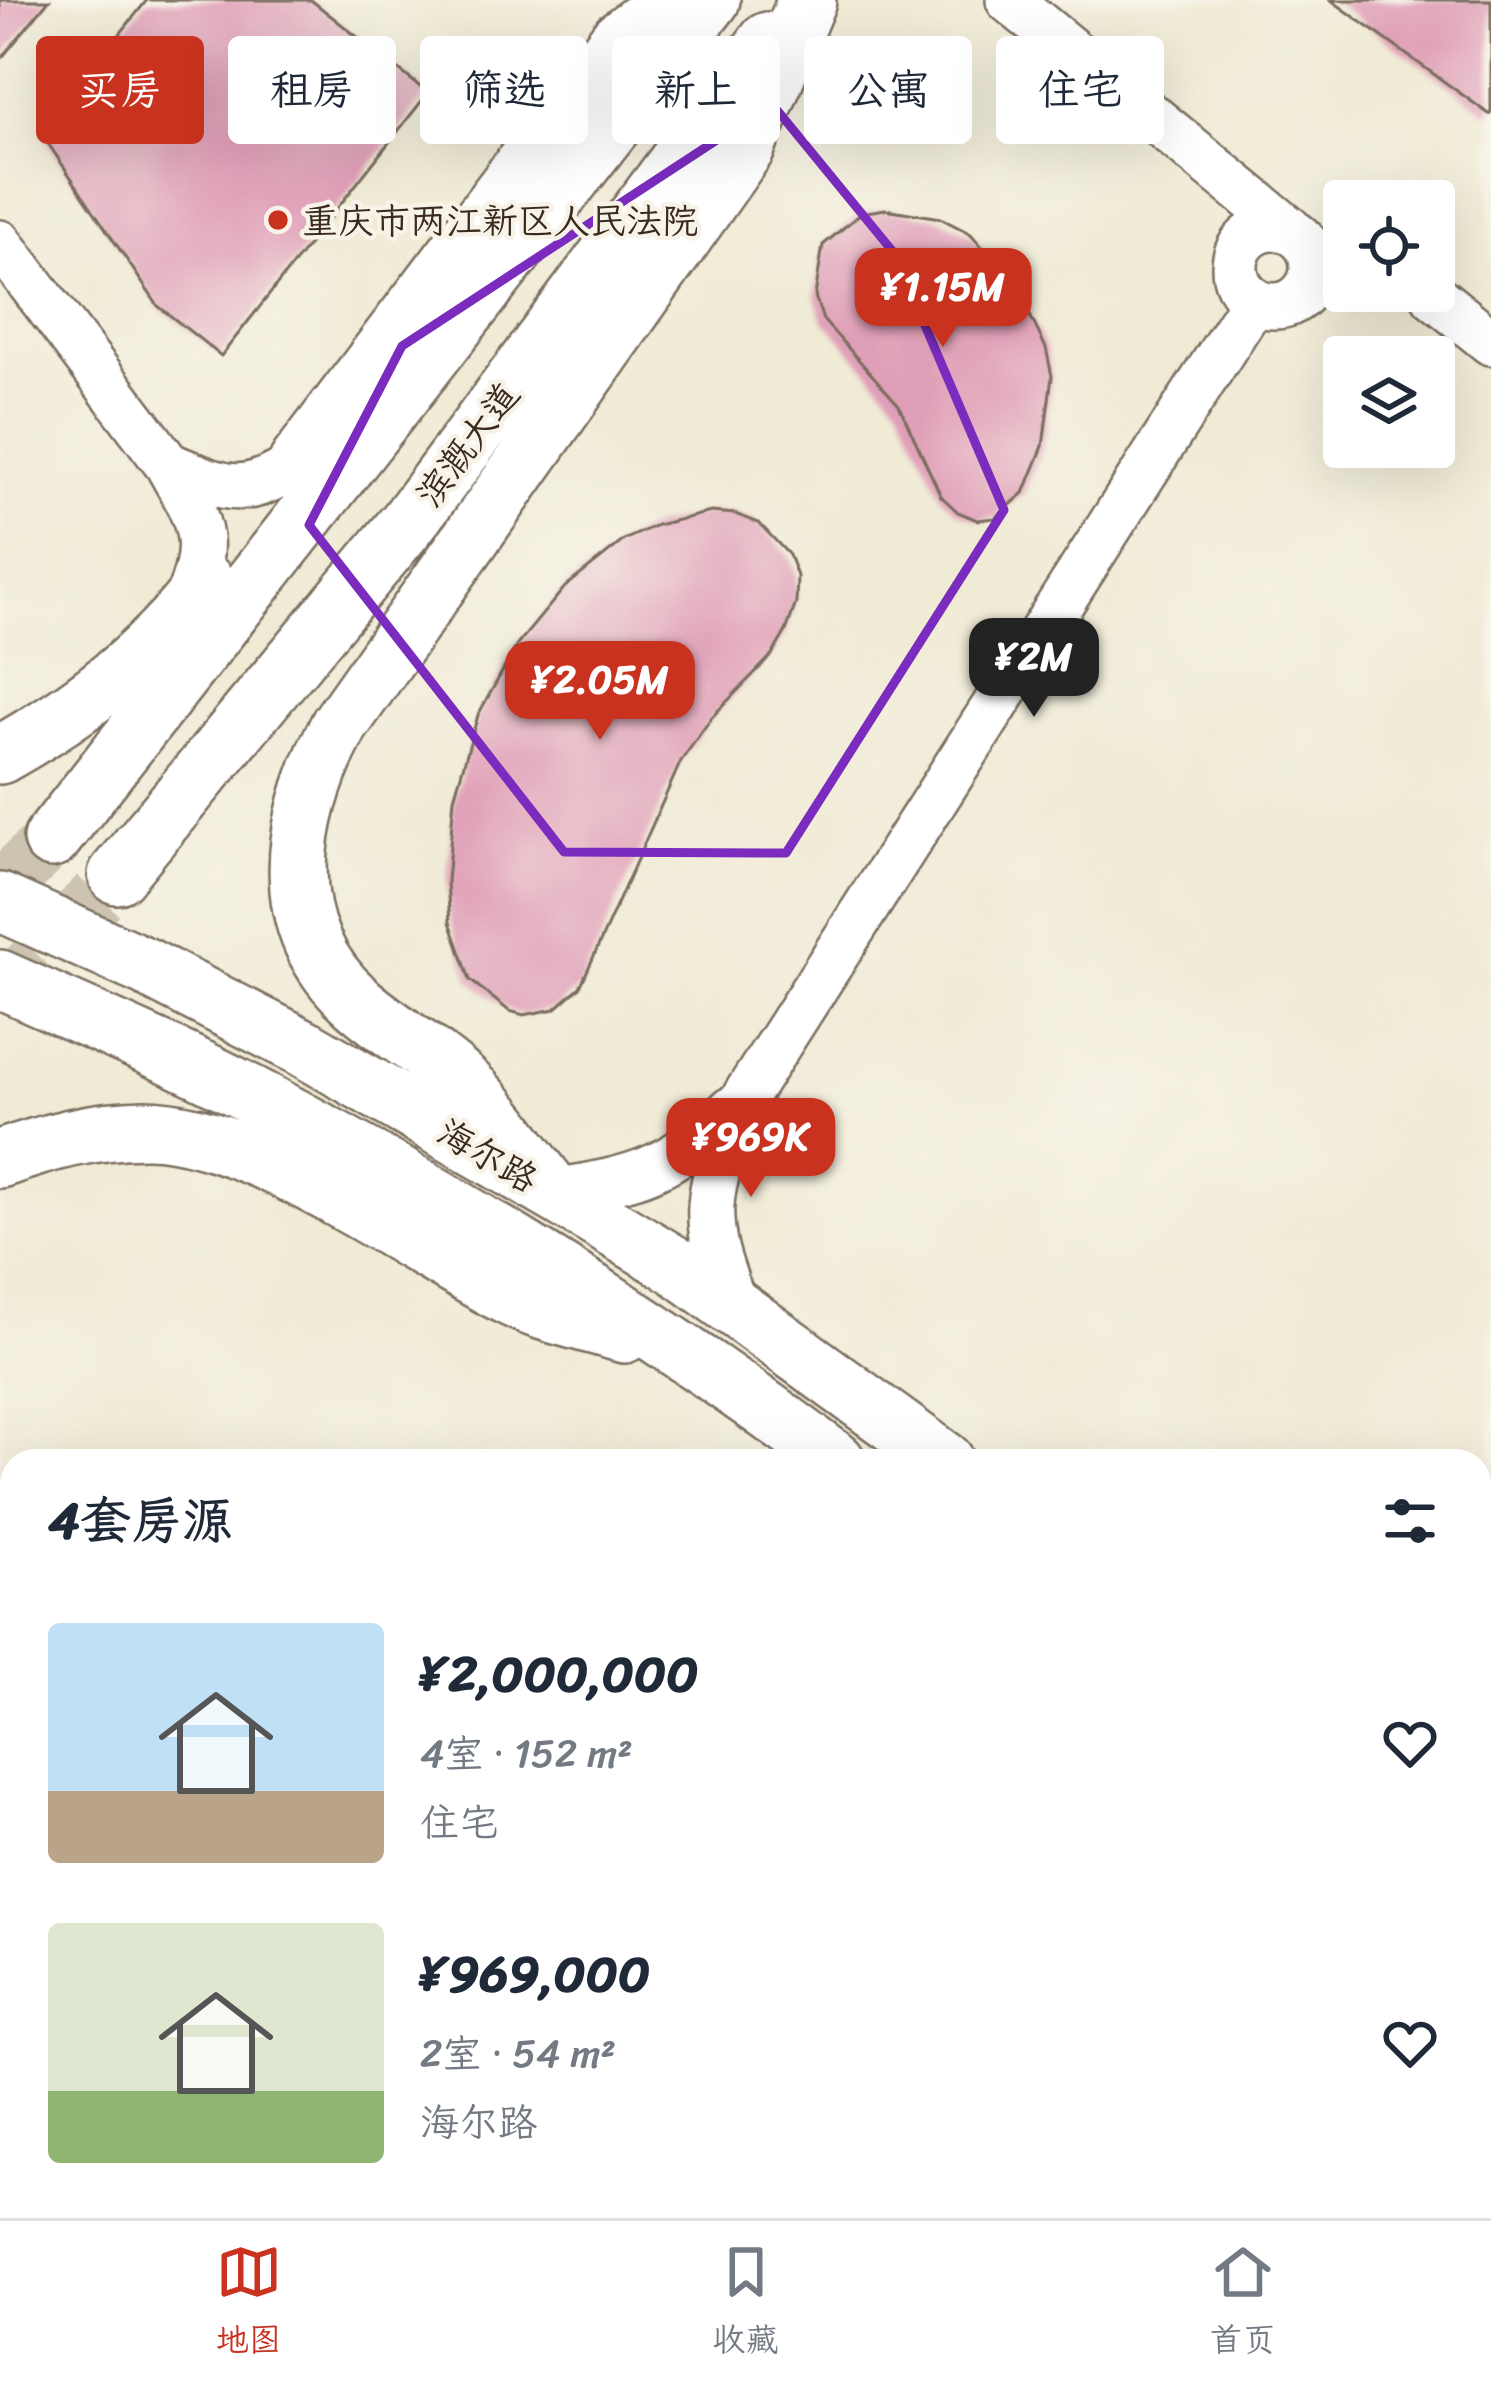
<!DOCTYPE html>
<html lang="zh">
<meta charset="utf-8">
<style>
body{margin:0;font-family:Sriracha,"LXGW WenKai TC",sans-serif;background:#f2f2f3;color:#1f2937;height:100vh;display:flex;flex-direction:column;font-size:45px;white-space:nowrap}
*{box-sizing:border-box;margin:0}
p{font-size:39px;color:#747a83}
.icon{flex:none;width:66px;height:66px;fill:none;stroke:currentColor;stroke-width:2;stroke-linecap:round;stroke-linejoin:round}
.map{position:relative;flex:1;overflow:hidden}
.side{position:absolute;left:0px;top:1449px;width:1491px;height:771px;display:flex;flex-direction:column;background:#fff;border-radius:36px 36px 0 0;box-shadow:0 12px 48px #0002}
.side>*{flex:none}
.hud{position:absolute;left:36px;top:36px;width:1419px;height:108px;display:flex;gap:24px}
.buttons{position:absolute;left:1323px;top:180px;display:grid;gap:24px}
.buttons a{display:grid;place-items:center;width:132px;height:132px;border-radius:12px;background:#fff;box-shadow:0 12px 48px #0002;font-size:60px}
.price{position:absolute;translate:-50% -102px;padding:0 27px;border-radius:24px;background:#c8321e;color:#fff;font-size:39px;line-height:78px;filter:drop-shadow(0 3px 6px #0008)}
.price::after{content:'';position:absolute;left:50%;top:72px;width:36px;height:27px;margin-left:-18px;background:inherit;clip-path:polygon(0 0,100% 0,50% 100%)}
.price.current{background:#222;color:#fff}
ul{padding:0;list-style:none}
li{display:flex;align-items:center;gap:36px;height:300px;padding:0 48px}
li span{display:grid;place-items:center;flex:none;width:336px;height:240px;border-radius:12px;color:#555}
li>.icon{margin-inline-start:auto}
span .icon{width:144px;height:144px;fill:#fffc;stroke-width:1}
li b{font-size:51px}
h2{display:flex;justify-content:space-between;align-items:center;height:144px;padding:0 48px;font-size:51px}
.tag{padding:0 42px;border-radius:12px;background:#fff;box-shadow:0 12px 48px #0002;font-size:42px;line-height:108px}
.tag.current{background:#c8321e;color:#fff}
.tab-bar{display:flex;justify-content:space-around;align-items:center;height:168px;border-top:3px solid #e0e1e3;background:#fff;font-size:33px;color:#747a83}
.tab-bar a{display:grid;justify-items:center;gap:6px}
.tab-bar .current{color:#c8321e}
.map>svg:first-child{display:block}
.green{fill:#b3c76b;stroke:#777844;stroke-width:3}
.building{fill:#e09fb8}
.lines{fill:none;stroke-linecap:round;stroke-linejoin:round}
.major-tunnel{stroke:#ccc4b0;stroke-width:57;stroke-dasharray:57 28;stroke-linecap:butt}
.minor-casing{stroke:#7a6e5e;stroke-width:50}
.major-casing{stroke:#7a6e5e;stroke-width:62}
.minor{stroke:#fff;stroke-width:45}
.major{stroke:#fff;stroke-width:57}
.marked{fill:none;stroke:#7b2cbf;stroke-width:9;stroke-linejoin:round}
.poi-dot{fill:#c8321e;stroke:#f7f3e8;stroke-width:4.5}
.labels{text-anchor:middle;stroke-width:9;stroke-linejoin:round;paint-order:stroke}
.poi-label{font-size:36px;fill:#3b2a1e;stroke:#f7f3e8;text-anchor:start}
.street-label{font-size:36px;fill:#3b2a1e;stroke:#f7f3e8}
</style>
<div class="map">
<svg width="1491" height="2218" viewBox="0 0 1491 2218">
<rect width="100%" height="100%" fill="#f7f3e8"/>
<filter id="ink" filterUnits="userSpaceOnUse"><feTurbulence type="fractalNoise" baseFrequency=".00833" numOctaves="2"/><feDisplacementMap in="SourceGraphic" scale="24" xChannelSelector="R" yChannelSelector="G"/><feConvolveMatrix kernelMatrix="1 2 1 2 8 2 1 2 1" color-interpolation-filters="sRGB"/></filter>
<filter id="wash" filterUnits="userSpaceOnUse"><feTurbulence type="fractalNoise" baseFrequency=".004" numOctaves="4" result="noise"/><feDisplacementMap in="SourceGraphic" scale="48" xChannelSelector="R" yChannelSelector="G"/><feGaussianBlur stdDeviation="2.7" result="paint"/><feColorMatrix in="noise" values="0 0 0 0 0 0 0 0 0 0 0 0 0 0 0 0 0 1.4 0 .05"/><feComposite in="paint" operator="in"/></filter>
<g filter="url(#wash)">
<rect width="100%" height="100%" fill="#f0ebd5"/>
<!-- green -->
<path class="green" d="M 0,1799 L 12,1802 L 12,2208 L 500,2208 L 516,2218 L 0,2218 Z"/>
<g id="blocks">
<!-- building -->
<path class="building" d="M 0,0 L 49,0 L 0,60 Z
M 147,0 L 311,0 L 428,93 L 221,356 L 158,306 L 41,133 Z
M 1331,0 L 1491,0 L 1491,112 L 1489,114 Z
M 885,209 L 940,218 L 971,234 L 1017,289 L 1046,348 L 1052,376 L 1043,446 L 1024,493 L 995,518 L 977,520 L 958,512 L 941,496 L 899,405 L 823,320 L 815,296 L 823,245 L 861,213 Z
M 711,512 L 735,514 L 759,523 L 789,555 L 797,576 L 796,603 L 786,631 L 772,655 L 712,717 L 681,761 L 580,987 L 555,1009 L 524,1015 L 509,1011 L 470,980 L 450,922 L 447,882 L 454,798 L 478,715 L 517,645 L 565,587 L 624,540 L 657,525 Z"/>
</g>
</g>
<g filter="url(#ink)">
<use href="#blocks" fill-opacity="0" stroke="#7a6e5e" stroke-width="3"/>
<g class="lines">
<!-- major-tunnel -->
<path class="major-tunnel" d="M 0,890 L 52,839
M 0,998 L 117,875"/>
<!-- minor casing -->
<g class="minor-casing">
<path id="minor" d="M 1009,0 L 1290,230
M1235 267a39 39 0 1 1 78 0a39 39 0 1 1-78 0Z
M 0,243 L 168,465
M 1434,296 L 1491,342
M 183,609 C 213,543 202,525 168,465 C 227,489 241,499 297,464
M 553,1192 C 639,1178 668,1171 731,1110
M 736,1308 C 695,1211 708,1189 746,1095 L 1254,301"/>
</g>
<!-- major casing -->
<g class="major-casing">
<path id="major" d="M 298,462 L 619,39 L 671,0
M 0,755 C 80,710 151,656 206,583
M 52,839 L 711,0
M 117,875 L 407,524 L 768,41
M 0,902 L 146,967 L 306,1049 L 553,1192 L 678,1267 L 945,1461
M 0,979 C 91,1020 185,1059 273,1106 C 470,1211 658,1328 836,1461
M 0,1159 C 48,1142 92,1130 144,1129 C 252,1128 413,1248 510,1297 C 544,1315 587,1322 624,1334
M 553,1192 C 525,1157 498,1116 466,1085 C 433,1053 390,1032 356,1001 C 271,925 292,814 340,724 L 746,148 L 807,0
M 1479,1853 L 1491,1862
M 1479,1938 L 1491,1947"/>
</g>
<!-- minor -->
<use href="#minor" class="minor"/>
<!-- major -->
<use href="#major" class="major"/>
</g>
</g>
<!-- marked area -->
<path class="marked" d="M 772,104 L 894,253 L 1004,510 L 786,853 L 564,852 L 309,525 L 402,346 Z"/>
<!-- markers -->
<circle class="poi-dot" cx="278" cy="220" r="12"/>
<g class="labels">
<!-- poi labels -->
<g class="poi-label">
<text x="302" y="233">重庆市两江新区人民法院</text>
</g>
<!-- street labels -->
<g class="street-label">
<text transform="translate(467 444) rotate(-53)" y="13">滨溉大道</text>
<text transform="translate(488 1155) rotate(30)" y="13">海尔路</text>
</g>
</g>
</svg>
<div class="buttons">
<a><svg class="icon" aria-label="locate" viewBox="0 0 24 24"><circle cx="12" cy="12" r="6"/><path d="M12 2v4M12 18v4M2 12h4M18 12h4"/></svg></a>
<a><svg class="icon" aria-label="layers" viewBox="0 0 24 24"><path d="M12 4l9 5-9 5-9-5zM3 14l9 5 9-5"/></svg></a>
</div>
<b class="price" style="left:943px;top:350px">¥1.15M</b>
<b class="price current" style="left:1034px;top:720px">¥2M</b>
<b class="price" style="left:600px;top:743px">¥2.05M</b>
<b class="price" style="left:751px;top:1200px">¥969K</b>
<div class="hud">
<a class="tag current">买房</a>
<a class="tag">租房</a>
<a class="tag">筛选</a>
<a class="tag">新上</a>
<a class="tag">公寓</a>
<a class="tag">住宅</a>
</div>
<section class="side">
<h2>4套房源<svg class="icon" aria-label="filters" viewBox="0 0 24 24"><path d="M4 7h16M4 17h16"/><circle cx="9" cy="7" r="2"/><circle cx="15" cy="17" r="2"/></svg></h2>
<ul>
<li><span style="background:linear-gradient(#bfe0f5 70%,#b9a48a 0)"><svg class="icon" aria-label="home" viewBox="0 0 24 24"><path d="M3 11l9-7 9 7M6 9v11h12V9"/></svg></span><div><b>¥2,000,000</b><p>4室 · 152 m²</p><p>住宅</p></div><svg class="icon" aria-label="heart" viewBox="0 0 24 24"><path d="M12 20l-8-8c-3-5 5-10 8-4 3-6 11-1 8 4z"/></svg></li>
<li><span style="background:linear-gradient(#dfe7d0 70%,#8fb573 0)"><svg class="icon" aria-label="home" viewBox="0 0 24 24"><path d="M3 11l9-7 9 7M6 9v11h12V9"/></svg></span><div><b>¥969,000</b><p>2室 · 54 m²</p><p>海尔路</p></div><svg class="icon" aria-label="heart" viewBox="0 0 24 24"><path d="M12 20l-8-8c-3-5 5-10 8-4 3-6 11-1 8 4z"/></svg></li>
</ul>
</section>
</div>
<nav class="tab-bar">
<a class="current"><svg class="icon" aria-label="map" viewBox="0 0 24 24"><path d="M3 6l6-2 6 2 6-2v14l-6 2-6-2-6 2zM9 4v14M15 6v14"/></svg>地图</a>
<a><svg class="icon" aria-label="saved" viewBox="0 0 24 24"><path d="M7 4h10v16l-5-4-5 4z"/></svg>收藏</a>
<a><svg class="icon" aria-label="home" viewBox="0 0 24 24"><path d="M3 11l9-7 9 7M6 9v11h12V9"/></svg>首页</a>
</nav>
